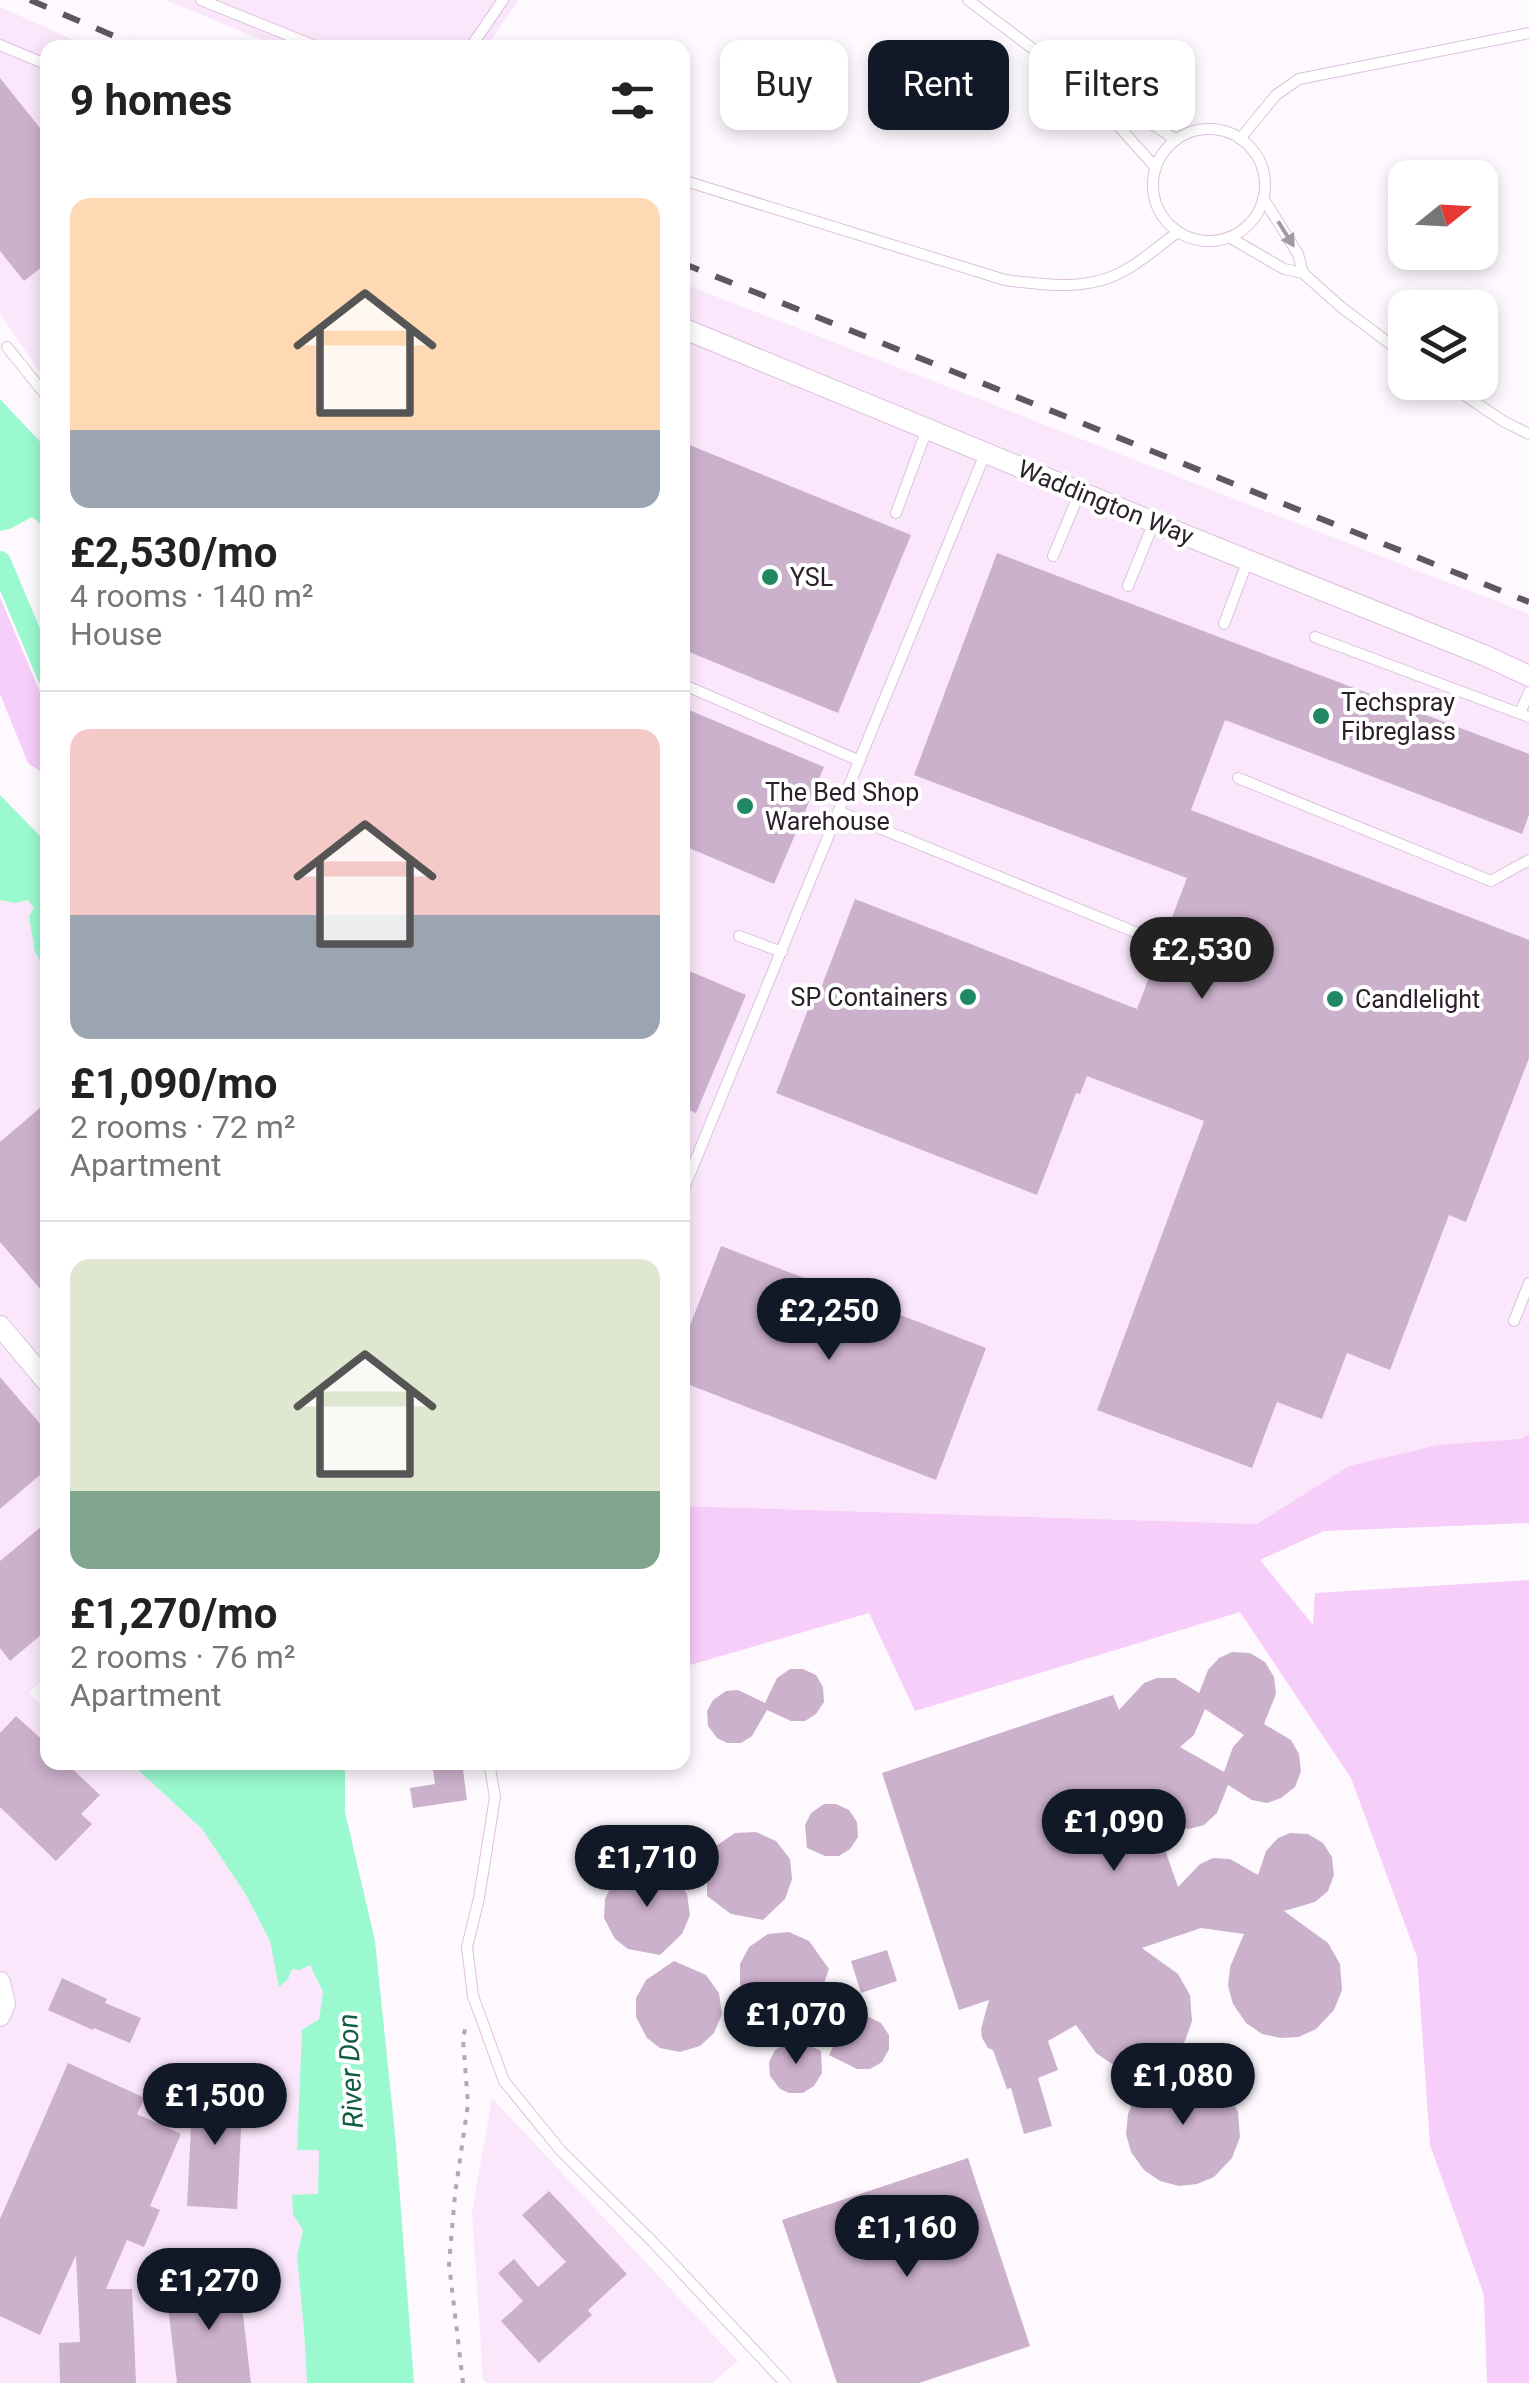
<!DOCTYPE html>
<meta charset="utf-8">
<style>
body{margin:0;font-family:Roboto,sans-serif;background:#f2f2f2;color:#222;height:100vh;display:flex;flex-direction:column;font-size:38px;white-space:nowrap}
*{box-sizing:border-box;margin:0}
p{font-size:32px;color:#767676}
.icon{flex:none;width:55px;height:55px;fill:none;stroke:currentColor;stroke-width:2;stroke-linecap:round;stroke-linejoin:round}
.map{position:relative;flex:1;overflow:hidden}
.panel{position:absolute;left:40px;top:40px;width:650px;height:1730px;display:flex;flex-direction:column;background:#fff;border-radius:20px;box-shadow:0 5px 15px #0003}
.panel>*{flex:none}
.banner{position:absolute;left:720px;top:40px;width:658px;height:90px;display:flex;gap:20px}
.needle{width:65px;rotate:72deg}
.tools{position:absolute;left:1388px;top:160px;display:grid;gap:20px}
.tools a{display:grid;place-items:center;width:110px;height:110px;border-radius:20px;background:#fff;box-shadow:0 5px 15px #0003;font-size:50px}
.price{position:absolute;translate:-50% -85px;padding:0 22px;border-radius:35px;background:#111827;color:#fff;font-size:32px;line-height:65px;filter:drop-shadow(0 2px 5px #0008)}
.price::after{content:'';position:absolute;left:50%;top:60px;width:30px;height:22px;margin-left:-15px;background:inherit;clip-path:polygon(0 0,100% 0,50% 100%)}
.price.current{background:#222;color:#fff}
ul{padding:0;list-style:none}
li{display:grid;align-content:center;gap:20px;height:530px;padding:0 30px}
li+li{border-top:2px solid #e0e0e0}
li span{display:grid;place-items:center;height:310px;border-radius:20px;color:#555}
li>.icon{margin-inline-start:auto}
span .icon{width:180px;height:180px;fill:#fffc;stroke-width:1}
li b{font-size:42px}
h2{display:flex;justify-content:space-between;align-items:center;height:120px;padding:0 30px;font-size:42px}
.tag{padding:0 35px;border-radius:20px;background:#fff;box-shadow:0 5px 15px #0003;font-size:35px;line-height:90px}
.tag.current{background:#111827;color:#fff}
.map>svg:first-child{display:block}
.built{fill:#fbe7fc}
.green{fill:#f7cdf9}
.water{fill:#9bf9d0}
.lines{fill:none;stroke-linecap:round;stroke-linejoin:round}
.canal{stroke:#9bf9d0;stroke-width:22}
.building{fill:#ccb1cd;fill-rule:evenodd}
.lane-casing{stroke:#dcc1dd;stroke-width:12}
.street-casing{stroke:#dcc1dd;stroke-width:22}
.path{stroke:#b0a9b0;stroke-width:4;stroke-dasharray:5 8;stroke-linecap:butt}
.lane{stroke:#fff;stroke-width:10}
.street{stroke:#fff;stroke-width:20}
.rail{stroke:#5f565f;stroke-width:6;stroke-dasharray:18 18;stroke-linecap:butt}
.oneway{fill:#a09ba0}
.poi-dot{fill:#218864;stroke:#fff;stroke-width:4}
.labels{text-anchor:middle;stroke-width:8;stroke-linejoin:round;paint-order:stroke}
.street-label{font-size:25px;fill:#2b212b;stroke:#fff}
.poi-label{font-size:25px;fill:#2b212b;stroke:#fff;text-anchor:start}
.water-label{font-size:28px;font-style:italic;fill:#135d43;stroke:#fff}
</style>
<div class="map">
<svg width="1529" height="2383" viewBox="0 0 1529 2383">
<rect width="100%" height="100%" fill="#fef9fe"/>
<!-- built -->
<path class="built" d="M 165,0 L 519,0 L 485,48 L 280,47 Z
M 0,7 L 90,47 L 48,48 L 47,382 L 0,314 Z
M 682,283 L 1529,614 L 1529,1434 L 1520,1439 L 1349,1466 L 1258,1524 L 683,1506 Z
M 0,900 L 15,903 L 28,900 L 34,908 L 29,916 L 35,952 L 48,972 L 48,1674 L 29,1693 L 47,1711 L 48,1762 L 125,1763 L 135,1767 L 202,1829 L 245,1893 L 270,1941 L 279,1986 L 292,1969 L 310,1965 L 323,1992 L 319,2019 L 302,2031 L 297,2149 L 319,2150 L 318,2195 L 292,2196 L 294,2214 L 303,2229 L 297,2256 L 304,2331 L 307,2383 L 0,2383 Z
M 492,2098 L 738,2361 L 712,2383 L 486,2383 L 483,2379 L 472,2212 Z"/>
<!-- green -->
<path class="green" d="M 0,597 L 47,709 L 47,776 L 28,763 L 0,694 Z
M 1529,1434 L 1529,1523 L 1324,1531 L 1260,1560 L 1313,1625 L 1315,1593 L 1529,1580 L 1529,2383 L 1487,2383 L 1484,2295 L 1430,2145 L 1417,1957 L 1351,1778 L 1240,1612 L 915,1711 L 869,1613 L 683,1667 L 682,1506 L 1257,1524 L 1349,1466 L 1439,1445 L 1520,1439 Z"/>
<!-- water -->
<path class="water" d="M 0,399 L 47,449 L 47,529 L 32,517 L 10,529 L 0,531 Z
M 0,795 L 47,843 L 47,972 L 35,952 L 29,916 L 34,908 L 28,900 L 15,903 L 0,900 Z
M 125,1763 L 345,1763 L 345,1812 L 375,1941 L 396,2144 L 414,2383 L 307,2383 L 304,2331 L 297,2256 L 303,2230 L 293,2214 L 292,2195 L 318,2194 L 319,2150 L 297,2150 L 302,2030 L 319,2019 L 323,1992 L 310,1965 L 300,1970 L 292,1969 L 288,1979 L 279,1987 L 270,1941 L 245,1893 L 202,1829 L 135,1767 Z"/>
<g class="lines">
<!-- canal -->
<path class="canal" d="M 0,562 L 48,676"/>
</g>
<!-- building -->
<path class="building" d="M 0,78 L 48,138 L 48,262 L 24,281 L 0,251 Z
M 682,442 L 911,535 L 838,713 L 682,649 Z
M 997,553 L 1529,754 L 1529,815 L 1522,834 L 1225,720 L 1191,810 L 1529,940 L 1529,1058 L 1466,1222 L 1449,1215 L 1390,1370 L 1347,1353 L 1322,1419 L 1277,1402 L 1252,1468 L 1097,1410 L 1204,1121 L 1087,1076 L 1080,1094 L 1076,1093 L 1037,1195 L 776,1093 L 812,999 L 816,1001 L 855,899 L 1137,1009 L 1187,878 L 914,775 Z
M 682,707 L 824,767 L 774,884 L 682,845 Z
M 682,968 L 746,995 L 696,1113 L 682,1107 Z
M 48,1101 L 48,1298 L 0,1242 L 0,1142 Z
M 721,1246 L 986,1348 L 936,1480 L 682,1382 L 682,1346 Z
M 0,1377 L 48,1433 L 48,1468 L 0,1509 Z
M 48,1521 L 48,1629 L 10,1661 L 0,1648 L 0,1561 Z
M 1232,1652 L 1250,1653 L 1265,1662 L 1274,1677 L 1276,1694 L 1264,1724 L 1291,1740 L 1299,1754 L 1301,1771 L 1295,1787 L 1281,1798 L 1267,1803 L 1252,1800 L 1228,1785 L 1217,1813 L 1204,1825 L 1189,1829 L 1156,1824 L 1178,1887 L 1200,1864 L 1213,1858 L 1230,1859 L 1258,1875 L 1266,1851 L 1278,1838 L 1290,1833 L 1308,1834 L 1323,1843 L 1332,1857 L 1334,1875 L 1328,1891 L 1315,1902 L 1284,1911 L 1328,1943 L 1340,1964 L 1342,1990 L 1334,2010 L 1316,2029 L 1299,2037 L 1281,2038 L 1262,2034 L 1246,2023 L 1233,2004 L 1228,1986 L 1230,1967 L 1244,1934 L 1201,1928 L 1142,1948 L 1178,1974 L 1190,1995 L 1192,2021 L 1185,2041 L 1153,2074 L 1112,2064 L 1096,2053 L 1076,2025 L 1048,2041 L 1058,2070 L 1038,2078 L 1052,2126 L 1024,2134 L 1011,2088 L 1007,2089 L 993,2050 L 988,2048 L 982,2038 L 981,2029 L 989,2000 L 959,2010 L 882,1773 L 1113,1695 L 1119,1710 L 1144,1683 L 1157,1678 L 1175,1678 L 1199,1693 L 1208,1670 L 1219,1658 ZM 1205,1709 L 1244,1735 L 1233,1747 L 1224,1772 L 1180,1747 L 1194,1735 Z
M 790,1669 L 803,1669 L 816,1675 L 823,1687 L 824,1702 L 816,1714 L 805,1721 L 791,1721 L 767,1710 L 752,1736 L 741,1743 L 727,1743 L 717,1738 L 708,1726 L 707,1711 L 713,1700 L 726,1691 L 738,1690 L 765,1703 L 777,1678 Z
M 16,1716 L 48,1745 L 48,1762 L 65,1762 L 100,1795 L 81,1814 L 92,1824 L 56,1861 L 0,1807 L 0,1733 Z
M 432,1762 L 462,1762 L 467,1800 L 413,1808 L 410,1788 L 435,1784 Z
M 824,1804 L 836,1804 L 849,1810 L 857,1822 L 858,1837 L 850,1849 L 839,1856 L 825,1856 L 807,1848 L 805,1825 L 811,1813 Z
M 756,1832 L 776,1841 L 790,1859 L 792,1879 L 785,1899 L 763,1920 L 731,1914 L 707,1896 L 707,1864 L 716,1846 L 735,1833 Z
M 654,1867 L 674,1876 L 687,1894 L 690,1915 L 682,1934 L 660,1955 L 628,1949 L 615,1939 L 604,1918 L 605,1899 L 614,1881 L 633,1869 Z
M 789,1932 L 809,1941 L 829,1969 L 818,2000 L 804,2013 L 784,2018 L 764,2014 L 750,2005 L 740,1984 L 740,1964 L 749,1947 L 768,1934 Z
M 887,1950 L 897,1981 L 861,1993 L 851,1961 Z
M 674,1961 L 706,1975 L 719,1993 L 722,2014 L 714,2033 L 700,2046 L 680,2052 L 660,2048 L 647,2038 L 636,2017 L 636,1998 L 646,1980 Z
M 62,1978 L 107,1999 L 105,2003 L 141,2018 L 130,2043 L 94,2028 L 93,2030 L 48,2010 Z
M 861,2013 L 881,2023 L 889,2035 L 889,2049 L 882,2062 L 870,2069 L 857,2069 L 829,2055 L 843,2026 Z
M 794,2038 L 821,2051 L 822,2073 L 814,2086 L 803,2093 L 789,2093 L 780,2089 L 770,2076 L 769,2062 L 775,2050 Z
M 68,2063 L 145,2098 L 137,2114 L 181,2134 L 150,2206 L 160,2210 L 144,2247 L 127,2240 L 106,2289 L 132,2289 L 136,2383 L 60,2383 L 59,2343 L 80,2342 L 76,2255 L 40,2335 L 0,2316 L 0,2219 Z
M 1164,2065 L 1207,2077 L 1226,2090 L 1238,2112 L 1240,2137 L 1232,2158 L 1214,2177 L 1197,2184 L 1179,2186 L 1160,2181 L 1144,2170 L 1131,2152 L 1126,2134 L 1128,2114 L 1134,2099 Z
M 193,2087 L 243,2090 L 237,2209 L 187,2206 Z
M 968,2158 L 1030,2346 L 919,2383 L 837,2383 L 782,2220 Z
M 549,2191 L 627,2274 L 588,2310 L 592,2315 L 539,2363 L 501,2321 L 523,2301 L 498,2273 L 514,2259 L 538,2287 L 566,2262 L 522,2215 Z
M 239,2280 L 251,2383 L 177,2383 L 166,2288 Z"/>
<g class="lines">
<!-- lane casing -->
<g class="lane-casing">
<path id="lane" d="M 201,0 L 320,48
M 968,0 L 1112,108 L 1128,108 L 1176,140
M 0,45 L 48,65
M 470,48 L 503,0
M 1112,108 L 1115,122 L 1156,168
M1153 185a56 56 0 1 1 112 0a56 56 0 1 1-112 0Z
M 1240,139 L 1276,95 L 1299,79 L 1529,33
M 682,180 L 1005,280 C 1045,285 1090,292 1127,269 C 1145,259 1161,244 1178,232
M 1263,198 L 1298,254 L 1303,273
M 1229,237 L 1284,269 L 1303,273 L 1341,307 L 1405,355
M 7,347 L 48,398
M 1445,382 L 1503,421 L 1529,434
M 896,513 L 927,429
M 1053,556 L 1080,492
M 1128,586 L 1154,522
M 1224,624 L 1248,560
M 1315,637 L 1529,717
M 682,684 L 860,761
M 1520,713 L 1529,692
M 1238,778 L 1491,881 L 1529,860
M 840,812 L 1135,932
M 739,936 L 782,952
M 682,1193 L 985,454
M 1514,1321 L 1529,1283
M 489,1762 L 495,1797 L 479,1898 L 467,1947 L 473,1996 L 504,2081 L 561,2151 L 653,2242 L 785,2383"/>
</g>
<!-- street casing -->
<g class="street-casing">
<path id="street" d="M 682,328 L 1185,535 L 1486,656 L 1529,676
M 0,1326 L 48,1383
M 0,1982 L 5,2004 L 0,2016"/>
</g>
<!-- path -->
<path class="path" d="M 463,2383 L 449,2264 L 455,2194 L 468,2104 L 463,2039 L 466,2025"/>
<!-- lane -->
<use href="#lane" class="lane"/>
<!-- street -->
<use href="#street" class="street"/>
<!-- rail -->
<path class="rail" d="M 30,0 L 142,48
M 682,263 L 1529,602"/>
</g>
<!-- one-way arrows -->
<defs><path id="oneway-solid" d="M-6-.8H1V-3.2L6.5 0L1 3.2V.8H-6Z" transform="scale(2.5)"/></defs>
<use class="oneway" href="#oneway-solid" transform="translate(1286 234) rotate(58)"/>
<!-- markers -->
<g class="poi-dot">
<circle cx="770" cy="577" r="10"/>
<circle cx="1321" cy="716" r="10"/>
<circle cx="745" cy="806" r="10"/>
<circle cx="968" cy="997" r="10"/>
<circle cx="1335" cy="999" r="10"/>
</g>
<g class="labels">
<!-- street labels -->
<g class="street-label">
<text transform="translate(1106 502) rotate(22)" y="9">Waddington Way</text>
</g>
<!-- poi labels -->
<g class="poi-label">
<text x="790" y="586">YSL</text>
<text x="1341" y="711">Techspray<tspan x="1341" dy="29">Fibreglass</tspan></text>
<text x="765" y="801">The Bed Shop<tspan x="765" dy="29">Warehouse</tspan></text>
<text x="948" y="1006" text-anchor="end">SP Containers</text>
<text x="1355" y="1008">Candlelight</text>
</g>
<!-- water labels -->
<g class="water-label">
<text transform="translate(350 2071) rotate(-93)" y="10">River Don</text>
</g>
</g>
</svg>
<div class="tools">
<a><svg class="needle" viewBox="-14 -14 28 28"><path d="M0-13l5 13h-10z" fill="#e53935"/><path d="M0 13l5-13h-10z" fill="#767676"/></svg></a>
<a><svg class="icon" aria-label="layers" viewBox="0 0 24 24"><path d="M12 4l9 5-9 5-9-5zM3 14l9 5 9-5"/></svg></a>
</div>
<b class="price current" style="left:1202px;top:1002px">£2,530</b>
<b class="price" style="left:829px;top:1363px">£2,250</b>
<b class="price" style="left:1114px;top:1874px">£1,090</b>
<b class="price" style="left:647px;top:1910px">£1,710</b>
<b class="price" style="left:796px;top:2067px">£1,070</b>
<b class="price" style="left:1183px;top:2128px">£1,080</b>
<b class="price" style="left:215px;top:2148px">£1,500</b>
<b class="price" style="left:907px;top:2280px">£1,160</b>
<b class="price" style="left:209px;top:2333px">£1,270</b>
<div class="banner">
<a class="tag">Buy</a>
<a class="tag current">Rent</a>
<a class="tag">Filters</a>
</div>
<section class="panel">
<h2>9 homes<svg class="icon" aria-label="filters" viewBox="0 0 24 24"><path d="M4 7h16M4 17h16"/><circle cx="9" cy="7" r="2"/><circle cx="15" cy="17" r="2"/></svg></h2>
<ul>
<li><span style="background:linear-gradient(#ffd9b3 75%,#9aa5b1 0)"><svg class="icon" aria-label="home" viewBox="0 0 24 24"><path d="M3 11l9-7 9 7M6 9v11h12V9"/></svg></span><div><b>£2,530/mo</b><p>4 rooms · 140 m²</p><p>House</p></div></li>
<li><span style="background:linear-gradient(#f6c9c9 60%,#9aa5b1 0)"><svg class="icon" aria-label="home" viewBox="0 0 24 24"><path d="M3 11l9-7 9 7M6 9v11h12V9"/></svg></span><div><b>£1,090/mo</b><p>2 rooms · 72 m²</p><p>Apartment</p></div></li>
<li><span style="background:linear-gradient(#dfe7d0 75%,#7fa58c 0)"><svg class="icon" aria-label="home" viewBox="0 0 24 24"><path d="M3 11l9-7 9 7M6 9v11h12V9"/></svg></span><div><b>£1,270/mo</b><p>2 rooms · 76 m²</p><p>Apartment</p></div></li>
</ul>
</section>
</div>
